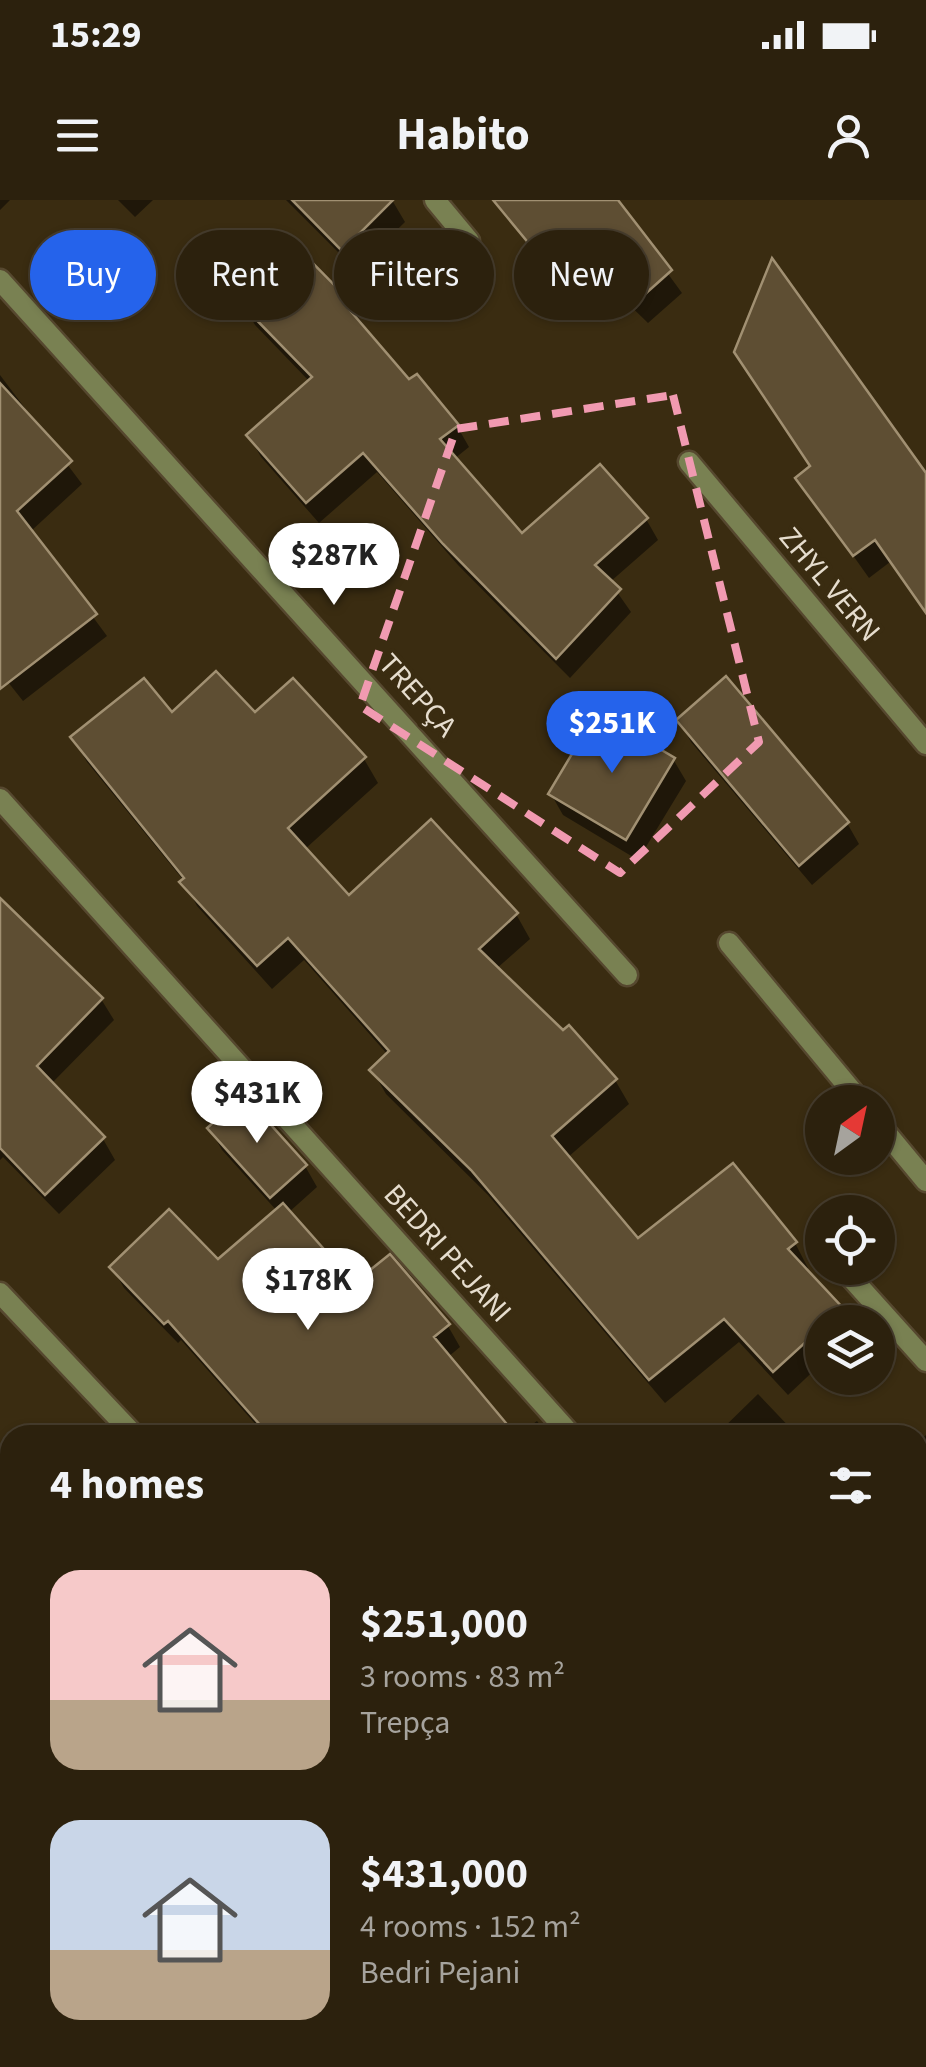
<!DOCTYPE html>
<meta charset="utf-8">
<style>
body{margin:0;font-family:"Source Sans 3",sans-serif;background:#382e1b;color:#f1f3f6;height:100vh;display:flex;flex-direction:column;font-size:38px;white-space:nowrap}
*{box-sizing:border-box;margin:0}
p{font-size:32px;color:#a6a39d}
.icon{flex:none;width:55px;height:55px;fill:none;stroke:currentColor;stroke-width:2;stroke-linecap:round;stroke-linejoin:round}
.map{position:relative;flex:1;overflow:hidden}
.side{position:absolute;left:0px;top:1225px;width:928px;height:642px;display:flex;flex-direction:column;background:#2c210d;border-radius:30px 30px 0 0;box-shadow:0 2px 8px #0004,0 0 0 2px #483e2e}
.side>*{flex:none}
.hud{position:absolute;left:30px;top:30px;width:868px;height:90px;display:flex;gap:20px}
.needle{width:65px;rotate:33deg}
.tools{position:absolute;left:805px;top:885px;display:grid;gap:20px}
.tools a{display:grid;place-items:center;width:90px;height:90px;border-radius:50%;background:#2c210d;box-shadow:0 2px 8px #0004,0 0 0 2px #483e2e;font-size:50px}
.price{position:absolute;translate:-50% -85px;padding:0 22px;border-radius:35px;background:#fff;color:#222;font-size:32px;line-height:65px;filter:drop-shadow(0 2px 5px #0008)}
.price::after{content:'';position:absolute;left:50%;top:60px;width:30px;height:22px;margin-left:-15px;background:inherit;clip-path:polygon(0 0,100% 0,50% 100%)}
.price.current{background:#2563eb;color:#fff}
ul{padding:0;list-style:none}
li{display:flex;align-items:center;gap:30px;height:250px;padding:0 50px}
li span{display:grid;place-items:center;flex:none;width:280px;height:200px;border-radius:30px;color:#555}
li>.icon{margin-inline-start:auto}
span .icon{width:120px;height:120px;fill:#fffc;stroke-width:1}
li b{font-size:42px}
h2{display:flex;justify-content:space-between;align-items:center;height:120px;padding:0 50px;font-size:42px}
.pill{padding:0 35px;border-radius:45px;background:#2c210d;box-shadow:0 2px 8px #0004,0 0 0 2px #483e2e;font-size:35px;line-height:90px}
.pill.current{background:#2563eb;color:#fff}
.status{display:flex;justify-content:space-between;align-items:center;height:70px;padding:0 50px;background:#2c210d;direction:ltr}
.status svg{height:28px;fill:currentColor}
header{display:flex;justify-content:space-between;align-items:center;height:130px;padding:0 50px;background:#2c210d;font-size:45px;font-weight:700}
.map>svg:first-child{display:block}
.shadow{fill:#0007}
.building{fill:#5e4e33;stroke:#a19072;stroke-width:2.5}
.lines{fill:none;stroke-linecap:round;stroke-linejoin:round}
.minor-casing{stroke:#56482f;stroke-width:25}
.minor{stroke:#798152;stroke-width:20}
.marked{fill:none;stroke:#f19ab1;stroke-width:8;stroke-dasharray:20 12;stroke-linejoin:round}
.labels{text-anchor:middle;stroke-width:8;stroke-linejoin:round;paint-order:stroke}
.street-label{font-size:30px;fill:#e6ddce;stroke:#3a2c11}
</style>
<div class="status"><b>15:29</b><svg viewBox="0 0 49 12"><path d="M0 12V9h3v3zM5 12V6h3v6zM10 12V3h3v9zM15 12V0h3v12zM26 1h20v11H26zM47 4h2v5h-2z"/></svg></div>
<header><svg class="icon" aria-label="menu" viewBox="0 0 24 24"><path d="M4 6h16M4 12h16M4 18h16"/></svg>Habito<svg class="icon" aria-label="person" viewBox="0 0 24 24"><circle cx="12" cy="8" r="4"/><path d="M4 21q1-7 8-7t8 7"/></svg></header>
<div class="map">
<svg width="926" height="1867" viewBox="0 0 926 1867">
<rect width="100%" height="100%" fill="#3a2c11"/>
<!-- shadow -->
<path class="shadow" d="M 0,0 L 10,0 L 0,10 Z
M 118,0 L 153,0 L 135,17 Z
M 286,0 L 392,0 L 405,22 L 356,70 Z
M 494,0 L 614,0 L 682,93 L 648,123 L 612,88 L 582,110 Z
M 344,99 L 409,183 L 457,226 L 469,247 L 454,259 L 521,336 L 646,319 L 658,340 L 610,382 L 631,412 L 570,478 L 458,365 L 377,272 L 319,323 L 261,257 L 249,236 L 310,182 L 255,125 L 243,104 Z
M 0,175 L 82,284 L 30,332 L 107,436 L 23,501 L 0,472 Z
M 926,277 L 926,413 L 890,362 L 869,378 L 798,278 Z
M 172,515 L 255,516 L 364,559 L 378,583 L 304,650 L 349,698 L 516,714 L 530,739 L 496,769 L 615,880 L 629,904 L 567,958 L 638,1042 L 795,1043 L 808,1068 L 805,1071 L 848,1122 L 822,1122 L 822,1163 L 788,1195 L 739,1142 L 665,1203 L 488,995 L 386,894 L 372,870 L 388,855 L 304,760 L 272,789 L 197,706 L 184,681 L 87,562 L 73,538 Z
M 679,520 L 847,623 L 859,644 L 812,685 L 691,542 Z
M 673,559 L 686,581 L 638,660 L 563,615 L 551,594 Z
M 0,699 L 101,799 L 114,820 L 51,884 L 103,939 L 115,960 L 59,1014 L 3,957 L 0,960 Z
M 210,929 L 305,966 L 317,987 L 288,1013 L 354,1087 L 448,1126 L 460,1147 L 448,1157 L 508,1235 L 265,1235 L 181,1140 L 178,1143 L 124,1088 L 112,1067 L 218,1063 L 277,1011 L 222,950 Z
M 758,1194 L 797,1235 L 716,1235 Z
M 537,1221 L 548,1235 L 518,1235 Z
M 926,1235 L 926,1521 L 918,1512 L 918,1242 Z
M 926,1712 L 926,1867 L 830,1867 L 826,1862 L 831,1858 L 918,1858 L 918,1721 Z"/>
<!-- building -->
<path class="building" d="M 292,0 L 393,0 L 342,51 Z
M 493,0 L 618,0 L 672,70 L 635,103 L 598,68 L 568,91 Z
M 298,48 L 346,97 L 342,101 L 409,179 L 417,174 L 459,225 L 440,239 L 522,333 L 600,264 L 648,318 L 595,365 L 621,389 L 556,459 L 443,344 L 363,253 L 306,303 L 246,235 L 312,177 L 240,103 Z
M 772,58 L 926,273 L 926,413 L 875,340 L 853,356 L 795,278 L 810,266 L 734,152 Z
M 0,183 L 72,261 L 17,311 L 97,414 L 0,489 Z
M 216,471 L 255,512 L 293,478 L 366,557 L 288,628 L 349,695 L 431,619 L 518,713 L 479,749 L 563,830 L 569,825 L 617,879 L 552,936 L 638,1038 L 733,963 L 797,1042 L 788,1049 L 843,1108 L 773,1172 L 724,1119 L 649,1180 L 471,970 L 369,870 L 389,851 L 288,738 L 257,766 L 179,682 L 184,678 L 70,537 L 144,478 L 172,512 Z
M 726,476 L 849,622 L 799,666 L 676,520 Z
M 597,512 L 675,558 L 626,640 L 548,594 Z
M 0,698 L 103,798 L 37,866 L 105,937 L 45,995 L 0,948 Z
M 244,895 L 307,965 L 270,998 L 207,928 Z
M 283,1003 L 354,1083 L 390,1054 L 450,1124 L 434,1137 L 516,1235 L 269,1235 L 168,1121 L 164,1124 L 109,1067 L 169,1009 L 218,1059 Z"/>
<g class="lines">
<!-- minor casing -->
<g class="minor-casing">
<path id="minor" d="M 435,0 L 469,41
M 0,80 L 627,775
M 689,262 L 926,544
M 0,599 L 571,1235
M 729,743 L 861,902
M 878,923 L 926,981
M 846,1072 L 926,1161
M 0,1093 L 134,1235
M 0,1599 L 10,1609
M 918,1609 L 926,1618
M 740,1858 L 750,1867"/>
</g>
<!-- minor -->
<use href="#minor" class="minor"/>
</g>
<!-- marked area -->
<path class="marked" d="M 673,195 L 759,542 L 620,673 L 360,506 L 456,229 Z"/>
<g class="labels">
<!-- street labels -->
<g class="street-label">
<text transform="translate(830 384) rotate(50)" y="10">ZHYL VERN</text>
<text transform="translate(418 495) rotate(48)" y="10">TREPÇA</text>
<text transform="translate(448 1053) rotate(48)" y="10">BEDRI PEJANI</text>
</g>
</g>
</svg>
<div class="tools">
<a><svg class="needle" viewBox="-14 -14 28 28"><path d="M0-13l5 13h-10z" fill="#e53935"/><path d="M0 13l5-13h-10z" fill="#a6a39d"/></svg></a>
<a><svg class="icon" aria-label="locate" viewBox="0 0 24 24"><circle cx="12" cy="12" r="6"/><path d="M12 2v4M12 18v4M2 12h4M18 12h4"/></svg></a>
<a><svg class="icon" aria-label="layers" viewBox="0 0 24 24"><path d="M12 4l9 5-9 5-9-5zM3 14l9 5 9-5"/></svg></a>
</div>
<b class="price" style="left:334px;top:408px">$287K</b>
<b class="price current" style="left:612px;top:576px">$251K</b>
<b class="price" style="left:257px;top:946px">$431K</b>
<b class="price" style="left:308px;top:1133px">$178K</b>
<div class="hud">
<a class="pill current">Buy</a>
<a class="pill">Rent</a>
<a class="pill">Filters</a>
<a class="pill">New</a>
</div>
<section class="side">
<h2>4 homes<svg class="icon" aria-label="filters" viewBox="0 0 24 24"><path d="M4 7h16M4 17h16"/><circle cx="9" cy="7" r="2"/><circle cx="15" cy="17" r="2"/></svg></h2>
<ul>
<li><span style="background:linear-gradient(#f6c9c9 65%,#b9a48a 0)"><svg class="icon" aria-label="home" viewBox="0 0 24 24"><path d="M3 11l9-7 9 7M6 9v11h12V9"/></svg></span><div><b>$251,000</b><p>3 rooms · 83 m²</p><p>Trepça</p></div></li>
<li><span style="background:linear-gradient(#c9d6e8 65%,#b9a48a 0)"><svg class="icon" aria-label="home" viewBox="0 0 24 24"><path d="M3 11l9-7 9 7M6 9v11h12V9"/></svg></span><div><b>$431,000</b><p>4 rooms · 152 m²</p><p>Bedri Pejani</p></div></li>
</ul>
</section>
</div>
